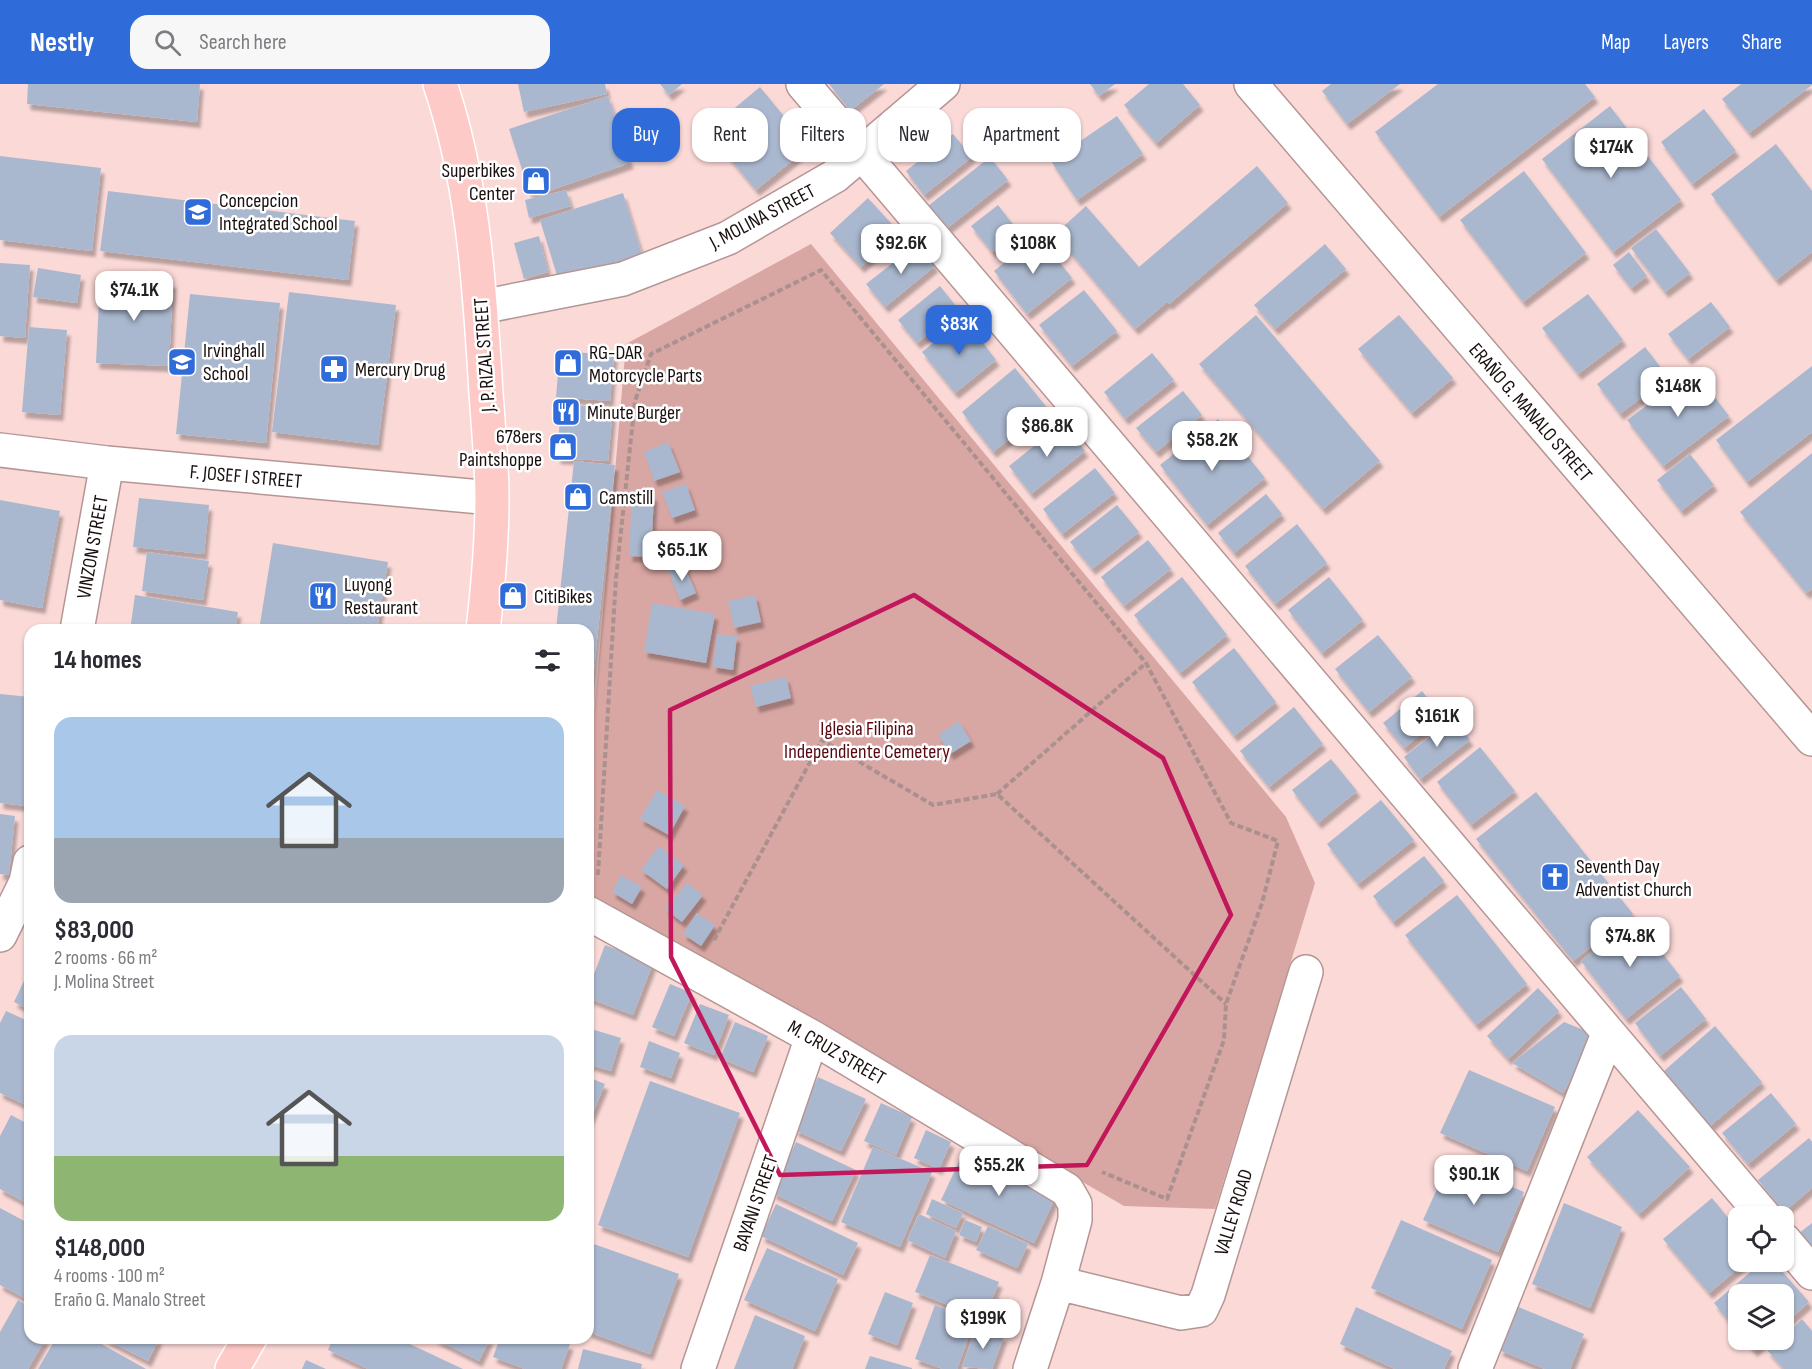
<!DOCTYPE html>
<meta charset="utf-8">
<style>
body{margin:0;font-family:"Sofia Sans Condensed",sans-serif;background:#f7f7f7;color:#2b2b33;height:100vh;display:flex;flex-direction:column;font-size:22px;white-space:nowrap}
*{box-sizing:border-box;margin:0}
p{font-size:20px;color:#7c7c81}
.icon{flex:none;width:33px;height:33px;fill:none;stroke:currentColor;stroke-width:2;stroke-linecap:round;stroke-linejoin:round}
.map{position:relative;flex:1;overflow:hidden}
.sheet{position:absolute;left:24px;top:540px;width:570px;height:720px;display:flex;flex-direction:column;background:#fff;border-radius:18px;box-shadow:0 2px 4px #0004}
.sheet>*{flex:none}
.guide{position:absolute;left:612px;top:24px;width:570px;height:54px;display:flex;gap:12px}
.fabs{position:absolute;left:1728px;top:1122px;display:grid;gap:12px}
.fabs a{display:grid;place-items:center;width:66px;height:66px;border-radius:12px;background:#fff;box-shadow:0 2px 4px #0004;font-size:30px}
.price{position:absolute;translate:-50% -51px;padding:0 14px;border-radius:12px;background:#fff;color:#222;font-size:20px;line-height:39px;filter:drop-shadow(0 2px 3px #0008)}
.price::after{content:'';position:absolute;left:50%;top:36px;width:18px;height:14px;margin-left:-9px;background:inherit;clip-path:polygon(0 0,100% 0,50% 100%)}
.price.selected{background:#2f6bd9;color:#fff}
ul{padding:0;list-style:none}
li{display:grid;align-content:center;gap:12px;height:318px;padding:0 30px}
li span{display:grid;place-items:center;height:186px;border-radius:18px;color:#555}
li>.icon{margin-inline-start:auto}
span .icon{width:108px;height:108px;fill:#fffc;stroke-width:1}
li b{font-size:26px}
h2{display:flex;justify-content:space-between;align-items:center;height:72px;padding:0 30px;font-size:26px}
.tag{padding:0 21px;border-radius:18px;background:#fff;box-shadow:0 2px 4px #0004;font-size:21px;line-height:54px}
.tag.selected{background:#2f6bd9;color:#fff}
header{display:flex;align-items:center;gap:36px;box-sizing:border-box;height:84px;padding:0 30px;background:#2f6bd9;color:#fff}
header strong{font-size:28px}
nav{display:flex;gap:33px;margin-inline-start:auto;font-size:21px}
.search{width:420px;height:54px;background:#f7f7f7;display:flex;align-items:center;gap:15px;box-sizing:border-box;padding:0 21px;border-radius:18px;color:#7c7c81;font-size:22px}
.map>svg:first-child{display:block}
.green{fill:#d9a7a3}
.building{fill:#aab8cf;filter:url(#shadow)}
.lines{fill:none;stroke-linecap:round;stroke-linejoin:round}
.minor-casing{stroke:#b59694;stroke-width:36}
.major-casing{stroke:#fff;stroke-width:36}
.path{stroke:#aa918f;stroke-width:4;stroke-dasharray:6 3;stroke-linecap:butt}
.minor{stroke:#fff;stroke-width:33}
.major{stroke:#fecac7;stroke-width:33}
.marked{fill:none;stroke:#c2185b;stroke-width:4.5;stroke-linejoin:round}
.labels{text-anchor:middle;stroke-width:5;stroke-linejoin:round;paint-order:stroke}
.poi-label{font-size:20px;fill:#190f0e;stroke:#fff;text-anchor:start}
.street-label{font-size:20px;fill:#190f0e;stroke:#fff}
.park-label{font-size:20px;fill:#58060f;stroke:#fff}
</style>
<header>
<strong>Nestly</strong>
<div class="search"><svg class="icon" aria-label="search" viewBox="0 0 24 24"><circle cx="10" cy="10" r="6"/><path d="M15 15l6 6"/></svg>Search here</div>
<nav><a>Map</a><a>Layers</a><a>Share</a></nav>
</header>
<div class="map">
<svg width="1812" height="1285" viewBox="0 0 1812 1285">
<defs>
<filter id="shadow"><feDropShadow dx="3.5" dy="6" stdDeviation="1.5" flood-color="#0004"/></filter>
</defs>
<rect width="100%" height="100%" fill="#fad9d7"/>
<!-- green -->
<path class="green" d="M 811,160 L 1286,733 L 1315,799 L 1215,1125 L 1124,1122 L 588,810 L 588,701 L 626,260 Z"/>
<!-- building -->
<path class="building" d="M 28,0 L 200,0 L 197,38 L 27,20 Z
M 518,0 L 605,0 L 607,10 L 524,28 Z
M 660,0 L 682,0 L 669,11 Z
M 829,0 L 884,0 L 850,27 Z
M 1090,0 L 1115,0 L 1099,12 Z
M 1149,0 L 1183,0 L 1200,21 L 1156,59 L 1124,21 Z
M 1331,0 L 1400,0 L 1347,40 L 1322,7 Z
M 1438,0 L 1585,0 L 1595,13 L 1439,133 L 1375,48 Z
M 1741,0 L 1812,0 L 1812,1 L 1749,49 L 1722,15 Z
M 760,3 L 809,63 L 756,106 L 707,47 Z
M 608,12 L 630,79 L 531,113 L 509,45 Z
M 1610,22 L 1681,116 L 1613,168 L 1542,75 Z
M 1704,25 L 1736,67 L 1692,100 L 1661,58 Z
M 1117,32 L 1143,70 L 1077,116 L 1051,77 Z
M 953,50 L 972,73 L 924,111 L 906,87 Z
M 1776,60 L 1812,107 L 1812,168 L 1776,196 L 1711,110 Z
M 0,72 L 101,84 L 92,167 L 0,156 Z
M 990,73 L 1008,96 L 946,145 L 928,122 Z
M 1257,82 L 1288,119 L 1169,220 L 1167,218 L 1135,245 L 1055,150 L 1086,122 L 1139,183 Z
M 1524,87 L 1586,169 L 1523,218 L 1460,136 Z
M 566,106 L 571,122 L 529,134 L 525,116 Z
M 108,107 L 355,137 L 348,196 L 100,167 Z
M 623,109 L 643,174 L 560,201 L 540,136 Z
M 868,114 L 899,148 L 861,183 L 830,149 Z
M 998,121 L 1018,147 L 992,168 L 971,142 Z
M 1656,145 L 1690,189 L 1665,208 L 1631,164 Z
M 1038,151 L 1072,194 L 1027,230 L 994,187 Z
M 539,152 L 548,188 L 524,195 L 514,159 Z
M 917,160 L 935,182 L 885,223 L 866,200 Z
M 1325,160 L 1346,185 L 1275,245 L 1254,221 Z
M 1629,168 L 1647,192 L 1631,204 L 1613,181 Z
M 0,179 L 30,181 L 25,254 L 0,252 Z
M 38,184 L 81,191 L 77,219 L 33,213 Z
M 100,194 L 173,198 L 169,282 L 96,279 Z
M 940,202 L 959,226 L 917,259 L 898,236 Z
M 1084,206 L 1117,247 L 1072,282 L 1039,241 Z
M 289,208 L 396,221 L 378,361 L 272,348 Z
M 190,210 L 280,219 L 266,359 L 176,350 Z
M 1588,210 L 1623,256 L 1578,290 L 1542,244 Z
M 1711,218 L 1730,243 L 1688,275 L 1668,250 Z
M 1256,231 L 1380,377 L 1323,425 L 1199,280 Z
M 1399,231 L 1453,294 L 1412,329 L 1358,265 Z
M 964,234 L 996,276 L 955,309 L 922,268 Z
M 29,243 L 67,246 L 60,331 L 22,328 Z
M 1645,263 L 1668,293 L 1620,330 L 1597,300 Z
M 560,267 L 614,271 L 610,317 L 556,313 Z
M 1152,269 L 1174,296 L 1125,335 L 1104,308 Z
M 1812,282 L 1812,348 L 1747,398 L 1716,356 Z
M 1015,284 L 1048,325 L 993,368 L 962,328 Z
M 1694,286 L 1729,332 L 1663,382 L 1627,336 Z
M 1183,307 L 1202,331 L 1156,368 L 1136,344 Z
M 561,320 L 613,324 L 608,377 L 557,374 Z
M 1218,335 L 1265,394 L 1207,441 L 1160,381 Z
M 1063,339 L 1085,367 L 1031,410 L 1009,382 Z
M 668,358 L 680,388 L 654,397 L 644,368 Z
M 1812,369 L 1812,505 L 1806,509 L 1740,428 Z
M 1690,370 L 1714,401 L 1681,427 L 1657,396 Z
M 574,377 L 615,381 L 590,624 L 588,624 L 588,546 L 556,546 Z
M 1095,384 L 1115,409 L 1062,450 L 1043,425 Z
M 686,400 L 695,426 L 672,434 L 662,408 Z
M 632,410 L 654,411 L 651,473 L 629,472 Z
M 1266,410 L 1282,430 L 1234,469 L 1218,449 Z
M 139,414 L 209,421 L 204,470 L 133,463 Z
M 0,416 L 60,427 L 42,524 L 0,516 Z
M 1117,421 L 1139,448 L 1092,485 L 1070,458 Z
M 1297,440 L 1327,479 L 1275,520 L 1245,482 Z
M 1148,456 L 1171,485 L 1124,522 L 1101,493 Z
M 273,459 L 388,478 L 377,546 L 259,546 Z
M 147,468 L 209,477 L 203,516 L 142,507 Z
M 683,479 L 696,509 L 680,516 L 668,486 Z
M 1182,493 L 1227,551 L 1180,589 L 1134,531 Z
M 1329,493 L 1363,536 L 1322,569 L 1288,526 Z
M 135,511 L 238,528 L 235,546 L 130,546 Z
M 755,511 L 761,538 L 734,544 L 728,517 Z
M 652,519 L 715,530 L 706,579 L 644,568 Z
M 717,550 L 737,552 L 733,586 L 713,583 Z
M 1378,551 L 1412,593 L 1369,628 L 1335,585 Z
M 1234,564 L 1276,618 L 1234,652 L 1192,598 Z
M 786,593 L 791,614 L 756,623 L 750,602 Z
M 1422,607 L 1442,633 L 1404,664 L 1383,639 Z
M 0,610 L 30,613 L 30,694 L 27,722 L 0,719 Z
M 1294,623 L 1323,660 L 1269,703 L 1240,667 Z
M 1453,634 L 1470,656 L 1420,695 L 1404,673 Z
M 959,637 L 971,657 L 950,670 L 938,651 Z
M 1480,663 L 1515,707 L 1471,741 L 1437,698 Z
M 1331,675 L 1357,707 L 1318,739 L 1292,706 Z
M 657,706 L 685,722 L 669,751 L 640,735 Z
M 1536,708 L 1633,830 L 1573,877 L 1476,755 Z
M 1381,716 L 1414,756 L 1358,800 L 1327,760 Z
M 0,730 L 15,732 L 9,791 L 0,790 Z
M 659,762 L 684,781 L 667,805 L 641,786 Z
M 1424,772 L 1444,797 L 1393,838 L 1373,812 Z
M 621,791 L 642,803 L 632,820 L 612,808 Z
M 687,799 L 703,811 L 682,838 L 665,825 Z
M 1457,811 L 1527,900 L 1476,941 L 1405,851 Z
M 697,829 L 715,841 L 701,862 L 683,850 Z
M 1634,833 L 1680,892 L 1626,935 L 1581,877 Z
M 605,861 L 653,879 L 633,931 L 588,914 L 588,906 Z
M 30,884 L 30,926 L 14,918 Z
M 670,900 L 692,909 L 674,952 L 652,943 Z
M 1681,903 L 1706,935 L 1660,972 L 1635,939 Z
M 1538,904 L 1559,927 L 1508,975 L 1487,952 Z
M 700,920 L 729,931 L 714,971 L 684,959 Z
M 6,927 L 30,938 L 30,1023 L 0,1009 L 0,939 Z
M 735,938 L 768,952 L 753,988 L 720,974 Z
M 1564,938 L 1596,951 L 1563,1009 L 1512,979 Z
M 1715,942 L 1762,998 L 1710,1042 L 1664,987 Z
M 588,944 L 621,954 L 611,987 L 588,980 Z
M 649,957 L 680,969 L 671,994 L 640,983 Z
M 1469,986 L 1555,1023 L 1527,1087 L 1440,1049 Z
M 588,993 L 605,1000 L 588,1040 Z
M 818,993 L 866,1015 L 841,1067 L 794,1046 Z
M 650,997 L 740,1029 L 688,1173 L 598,1141 Z
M 1771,1009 L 1796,1040 L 1748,1080 L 1722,1049 Z
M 881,1019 L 912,1033 L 896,1071 L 864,1057 Z
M 1638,1026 L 1690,1083 L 1639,1130 L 1587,1073 Z
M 11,1031 L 30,1041 L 30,1121 L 0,1105 L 0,1052 Z
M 926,1046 L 951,1058 L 939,1085 L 914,1074 Z
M 1809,1054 L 1812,1058 L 1812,1104 L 1784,1128 L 1758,1096 Z
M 796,1058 L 856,1086 L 832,1137 L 772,1109 Z
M 873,1063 L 932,1088 L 900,1163 L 841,1138 Z
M 964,1067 L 1057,1110 L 1034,1159 L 941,1116 Z
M 1450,1076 L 1524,1108 L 1498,1168 L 1423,1136 Z
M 1712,1114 L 1738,1146 L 1738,1178 L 1746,1178 L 1709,1209 L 1663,1155 Z
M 932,1115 L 963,1129 L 956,1144 L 926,1130 Z
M 1564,1119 L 1622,1143 L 1590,1224 L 1532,1200 Z
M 776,1120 L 858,1159 L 843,1191 L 761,1152 Z
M 0,1124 L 30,1140 L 30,1217 L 0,1201 Z
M 919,1130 L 956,1147 L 945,1174 L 907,1156 Z
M 965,1136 L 982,1143 L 976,1158 L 959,1151 Z
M 1401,1136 L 1492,1176 L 1462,1245 L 1371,1204 Z
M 1812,1139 L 1812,1175 L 1794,1153 Z
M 988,1142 L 1028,1160 L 1017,1184 L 976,1166 Z
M 588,1158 L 679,1190 L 650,1270 L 588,1248 Z
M 767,1164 L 838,1195 L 815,1247 L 744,1216 Z
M 930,1171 L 999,1198 L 984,1235 L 915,1208 Z
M 1762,1178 L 1774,1178 L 1809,1218 L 1784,1241 L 1784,1210 L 1738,1210 L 1738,1249 L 1714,1219 Z
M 885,1208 L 913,1219 L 897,1261 L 868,1250 Z
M 18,1216 L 30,1223 L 30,1254 L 46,1254 L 28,1285 L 0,1285 L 0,1248 Z
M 935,1221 L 975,1236 L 957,1285 L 943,1285 L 915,1275 Z
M 1516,1222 L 1584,1250 L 1570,1285 L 1545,1285 L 1499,1266 Z
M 1356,1223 L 1452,1267 L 1444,1285 L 1395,1285 L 1340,1260 Z
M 755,1231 L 805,1252 L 792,1285 L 734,1285 Z
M 1802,1235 L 1812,1247 L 1812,1285 L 1784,1285 L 1767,1266 L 1779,1256 L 1784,1256 L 1784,1252 Z
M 976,1243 L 1004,1252 L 992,1285 L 962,1283 Z
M 56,1254 L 91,1254 L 146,1285 L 38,1285 Z
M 103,1254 L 159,1254 L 148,1277 Z
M 333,1254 L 397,1254 L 463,1285 L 368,1285 L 328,1266 Z
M 433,1254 L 490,1254 L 479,1277 Z
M 500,1254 L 552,1254 L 570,1260 L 561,1285 L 525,1285 L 493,1273 Z
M 1744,1256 L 1767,1256 L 1754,1267 Z
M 583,1265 L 642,1280 L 641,1285 L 578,1285 Z
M 870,1272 L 912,1284 L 912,1285 L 865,1285 Z
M 306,1276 L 326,1285 L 302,1285 Z"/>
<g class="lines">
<!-- minor casing -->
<g class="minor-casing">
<path id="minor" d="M 803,0 L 1764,1132
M 1251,0 L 1812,655
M 481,223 L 623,195 L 728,154 L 835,92 L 943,0
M 0,366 L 107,379 L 492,414
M 77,546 L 107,379
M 588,829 L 812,953 L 1067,1106 L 1075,1120 L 1075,1136 L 1058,1199 L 1030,1285
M 0,851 L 26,798 L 30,778
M 1784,1156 L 1812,1189
M 1058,1199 L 1181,1229 L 1201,1226 L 1208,1211 L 1306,888
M 698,1285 L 812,953
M 1475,1285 L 1608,950"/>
</g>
<!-- major casing -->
<g class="major-casing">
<path id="major" d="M 440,0 C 472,94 479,193 485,292 C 487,332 492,374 492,414 C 492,458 488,503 483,546
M 232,1285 L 250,1254"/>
</g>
<!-- path -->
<path class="path" d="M 997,710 L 1146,579
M 598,791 L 616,494 L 635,317 L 651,270 L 821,186 L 1146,579 L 1231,739 L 1278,757 L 1262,819 L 1226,920 L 1224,956 L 1167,1115 L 1102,1088
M 714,856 L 822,656 L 933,721 L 997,710 L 1226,920"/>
<!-- minor -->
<use href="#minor" class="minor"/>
<!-- major -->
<use href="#major" class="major"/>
</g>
<!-- marked area -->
<path class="marked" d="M 914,511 L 1163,674 L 1231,831 L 1087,1081 L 780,1091 L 671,873 L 670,626 Z"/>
<!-- icons -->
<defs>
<g id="shop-square" transform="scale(1.5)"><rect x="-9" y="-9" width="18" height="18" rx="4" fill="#2f6bd9" stroke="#fff"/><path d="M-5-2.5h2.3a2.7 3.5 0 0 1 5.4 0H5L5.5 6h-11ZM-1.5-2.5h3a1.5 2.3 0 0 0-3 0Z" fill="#fff"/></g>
<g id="school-square" transform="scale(1.5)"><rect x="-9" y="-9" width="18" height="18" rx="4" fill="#2f6bd9" stroke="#fff"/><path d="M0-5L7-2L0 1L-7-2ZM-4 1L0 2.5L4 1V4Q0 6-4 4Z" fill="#fff"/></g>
<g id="pharmacy-square" transform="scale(1.5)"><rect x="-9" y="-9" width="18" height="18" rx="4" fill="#2f6bd9" stroke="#fff"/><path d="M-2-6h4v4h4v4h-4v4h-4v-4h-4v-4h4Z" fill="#fff"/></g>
<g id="restaurant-square" transform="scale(1.5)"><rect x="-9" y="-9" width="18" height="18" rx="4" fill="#2f6bd9" stroke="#fff"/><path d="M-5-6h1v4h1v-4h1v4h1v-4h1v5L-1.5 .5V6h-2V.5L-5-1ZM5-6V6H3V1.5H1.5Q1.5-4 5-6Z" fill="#fff"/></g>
<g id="church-square" transform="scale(1.5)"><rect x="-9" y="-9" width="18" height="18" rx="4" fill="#2f6bd9" stroke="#fff"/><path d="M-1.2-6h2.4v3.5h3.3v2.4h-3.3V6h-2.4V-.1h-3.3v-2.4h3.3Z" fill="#fff"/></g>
</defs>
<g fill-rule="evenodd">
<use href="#shop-square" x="536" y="97"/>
<use href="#school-square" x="198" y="128"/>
<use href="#school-square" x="182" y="278"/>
<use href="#shop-square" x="568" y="279"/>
<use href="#pharmacy-square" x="334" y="285"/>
<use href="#restaurant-square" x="566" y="328"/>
<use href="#shop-square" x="563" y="363"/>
<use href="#shop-square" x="578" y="413"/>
<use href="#restaurant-square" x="323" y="512"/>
<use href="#shop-square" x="513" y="512"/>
<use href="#church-square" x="1555" y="793"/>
</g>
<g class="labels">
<!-- poi labels -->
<g class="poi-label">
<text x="515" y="93" text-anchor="end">Superbikes<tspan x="515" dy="23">Center</tspan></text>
<text x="219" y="123">Concepcion<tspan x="219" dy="23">Integrated School</tspan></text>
<text x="203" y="273">Irvinghall<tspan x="203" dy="23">School</tspan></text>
<text x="589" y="275">RG-DAR<tspan x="589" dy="23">Motorcycle Parts</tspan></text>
<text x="355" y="292">Mercury Drug</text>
<text x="587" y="335">Minute Burger</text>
<text x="542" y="359" text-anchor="end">678ers<tspan x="542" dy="23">Paintshoppe</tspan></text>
<text x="599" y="420">Camstill</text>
<text x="344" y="507">Luyong<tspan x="344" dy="23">Restaurant</tspan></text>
<text x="534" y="519">CitiBikes</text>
<text x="1576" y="789">Seventh Day<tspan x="1576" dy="23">Adventist Church</tspan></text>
</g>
<!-- street labels -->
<g class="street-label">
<text transform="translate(762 132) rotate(-28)" y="7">J. MOLINA STREET</text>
<text transform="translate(484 271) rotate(-94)" y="7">J. P. RIZAL STREET</text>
<text transform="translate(1531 328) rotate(49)" y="7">ERAÑO G. MANALO STREET</text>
<text transform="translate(246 392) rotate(5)" y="7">F. JOSEF I STREET</text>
<text transform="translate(92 463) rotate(-80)" y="7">VINZON STREET</text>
<text transform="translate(837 968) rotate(30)" y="7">M. CRUZ STREET</text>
<text transform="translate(755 1119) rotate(-71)" y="7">BAYANI STREET</text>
<text transform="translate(1233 1128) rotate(-73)" y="7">VALLEY ROAD</text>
</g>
<!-- park labels -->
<g class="park-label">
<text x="867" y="651">Iglesia Filipina<tspan x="867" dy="23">Independiente Cemetery</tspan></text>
</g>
</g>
</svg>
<div class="fabs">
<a><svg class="icon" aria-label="locate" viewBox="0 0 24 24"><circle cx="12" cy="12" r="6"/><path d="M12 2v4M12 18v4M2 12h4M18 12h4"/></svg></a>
<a><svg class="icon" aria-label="layers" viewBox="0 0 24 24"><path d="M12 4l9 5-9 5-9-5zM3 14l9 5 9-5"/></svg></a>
</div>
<b class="price" style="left:1611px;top:95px">$174K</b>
<b class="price" style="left:901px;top:191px">$92.6K</b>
<b class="price" style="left:1033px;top:191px">$108K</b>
<b class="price" style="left:134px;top:238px">$74.1K</b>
<b class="price selected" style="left:959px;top:272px">$83K</b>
<b class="price" style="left:1678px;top:334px">$148K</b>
<b class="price" style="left:1047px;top:374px">$86.8K</b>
<b class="price" style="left:1212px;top:388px">$58.2K</b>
<b class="price" style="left:682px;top:498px">$65.1K</b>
<b class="price" style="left:1437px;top:664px">$161K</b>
<b class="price" style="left:1630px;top:884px">$74.8K</b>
<b class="price" style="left:999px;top:1113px">$55.2K</b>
<b class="price" style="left:1474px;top:1122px">$90.1K</b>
<b class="price" style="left:983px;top:1266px">$199K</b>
<div class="guide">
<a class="tag selected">Buy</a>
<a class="tag">Rent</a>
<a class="tag">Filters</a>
<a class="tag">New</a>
<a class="tag">Apartment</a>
</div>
<section class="sheet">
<h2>14 homes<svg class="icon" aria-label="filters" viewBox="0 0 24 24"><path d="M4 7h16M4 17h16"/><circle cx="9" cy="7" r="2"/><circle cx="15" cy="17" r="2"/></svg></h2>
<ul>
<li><span style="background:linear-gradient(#a9c7e8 65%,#9aa5b1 0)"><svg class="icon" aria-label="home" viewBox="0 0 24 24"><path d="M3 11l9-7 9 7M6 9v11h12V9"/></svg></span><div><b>$83,000</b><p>2 rooms · 66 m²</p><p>J. Molina Street</p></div></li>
<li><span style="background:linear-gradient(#c9d6e8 65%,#8fb573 0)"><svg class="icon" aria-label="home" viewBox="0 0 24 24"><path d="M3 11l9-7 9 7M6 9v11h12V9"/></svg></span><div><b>$148,000</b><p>4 rooms · 100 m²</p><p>Eraño G. Manalo Street</p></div></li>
</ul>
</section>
</div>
